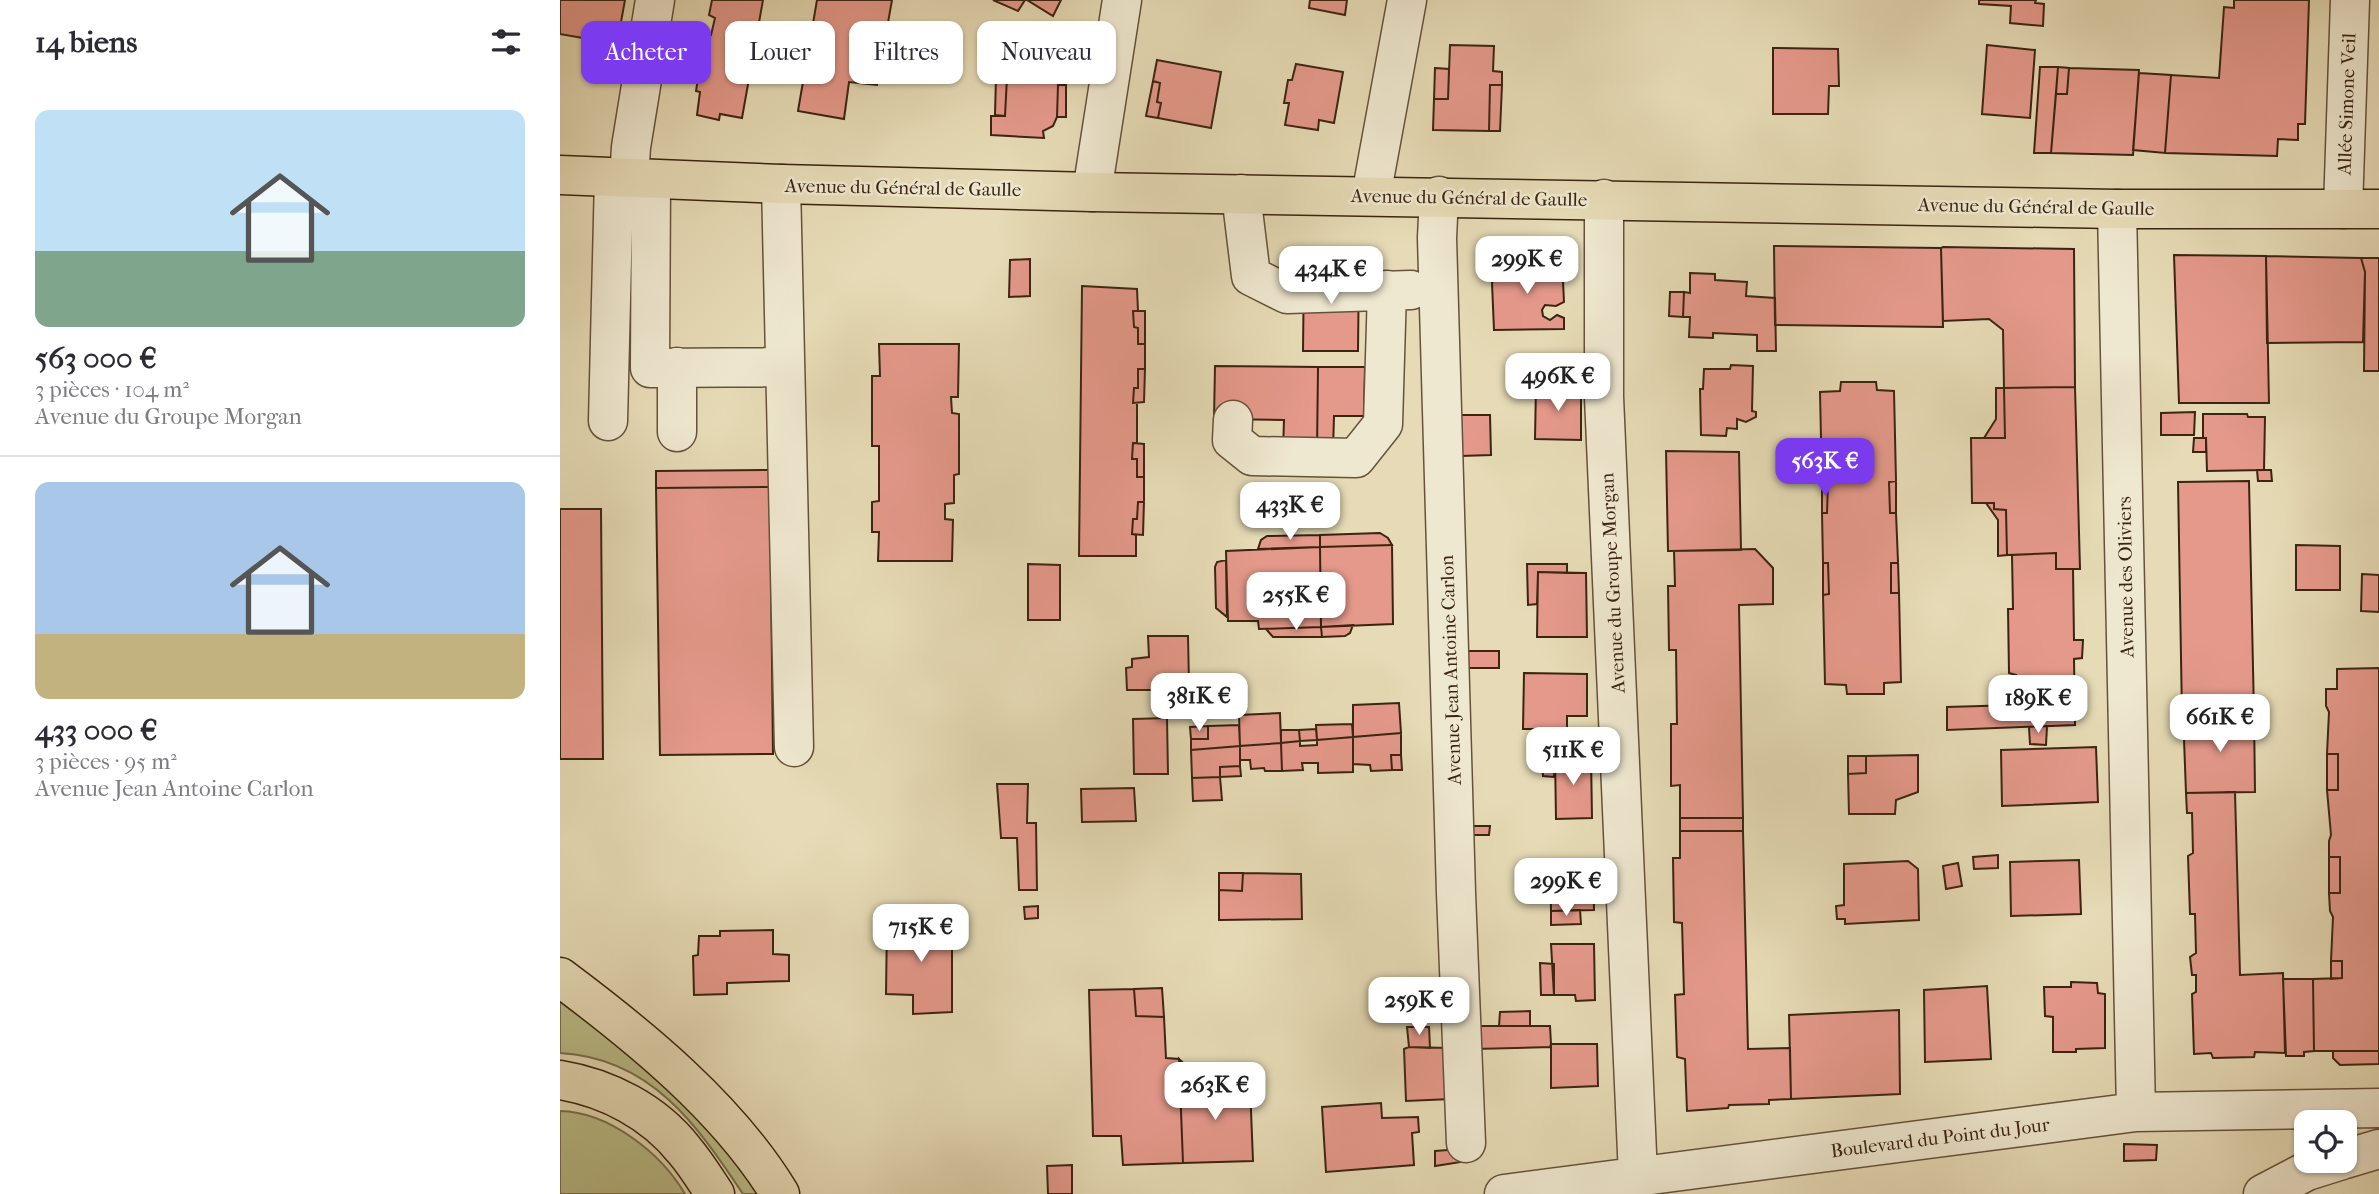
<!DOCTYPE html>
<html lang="fr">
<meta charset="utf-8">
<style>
body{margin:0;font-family:"IM FELL French Canon",serif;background:#f7f7f7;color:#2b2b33;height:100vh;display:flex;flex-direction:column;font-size:26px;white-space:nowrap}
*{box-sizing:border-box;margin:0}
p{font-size:23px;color:#7c7c81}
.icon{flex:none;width:38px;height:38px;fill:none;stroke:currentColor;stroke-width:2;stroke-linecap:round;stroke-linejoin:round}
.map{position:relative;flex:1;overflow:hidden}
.sheet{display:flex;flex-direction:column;background:#fff;width:560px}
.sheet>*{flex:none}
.guide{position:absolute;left:21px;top:21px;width:665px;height:63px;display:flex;gap:14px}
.fabs{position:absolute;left:1734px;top:1110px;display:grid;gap:14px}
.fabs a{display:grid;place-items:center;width:63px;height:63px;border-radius:14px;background:#fff;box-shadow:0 2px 5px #0004;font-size:35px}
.price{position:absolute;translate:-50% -60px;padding:0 16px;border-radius:14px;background:#fff;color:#222;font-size:23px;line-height:46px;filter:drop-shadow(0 2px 4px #0008)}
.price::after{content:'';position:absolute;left:50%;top:42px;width:21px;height:16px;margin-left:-10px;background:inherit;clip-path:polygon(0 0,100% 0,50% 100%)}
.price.current{background:#7c3aed;color:#fff}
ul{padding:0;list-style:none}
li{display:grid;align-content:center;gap:14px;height:371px;padding:0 35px}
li+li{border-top:2px solid #e1e1e2}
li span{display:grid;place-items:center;height:217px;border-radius:14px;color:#555}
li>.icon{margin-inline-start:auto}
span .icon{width:126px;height:126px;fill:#fffc;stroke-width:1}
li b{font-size:30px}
h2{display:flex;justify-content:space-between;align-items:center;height:84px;padding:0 35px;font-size:30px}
.pill{padding:0 24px;border-radius:14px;background:#fff;box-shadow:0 2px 5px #0004;font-size:24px;line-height:63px}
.pill.current{background:#7c3aed;color:#fff}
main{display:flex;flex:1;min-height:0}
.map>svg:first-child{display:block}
.green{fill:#bbbe8a;stroke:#7b714d;stroke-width:2}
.building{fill:#e5998b;stroke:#3b2410;stroke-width:2}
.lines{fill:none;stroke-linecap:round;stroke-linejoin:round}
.minor-casing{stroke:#66523a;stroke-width:41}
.major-casing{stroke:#3b2410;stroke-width:41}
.highway-casing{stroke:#3b2410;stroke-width:41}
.minor{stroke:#efe8d0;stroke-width:38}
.major{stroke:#e6dbb6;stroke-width:38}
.highway{stroke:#e6dbb6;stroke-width:38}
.labels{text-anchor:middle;stroke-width:5;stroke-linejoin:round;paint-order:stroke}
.street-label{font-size:19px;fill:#3b2410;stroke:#efe8d0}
</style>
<main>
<section class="sheet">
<h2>14 biens<svg class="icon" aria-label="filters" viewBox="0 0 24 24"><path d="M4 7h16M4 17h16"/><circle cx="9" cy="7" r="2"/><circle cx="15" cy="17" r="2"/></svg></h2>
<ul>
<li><span style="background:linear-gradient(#bfe0f5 65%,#7fa58c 0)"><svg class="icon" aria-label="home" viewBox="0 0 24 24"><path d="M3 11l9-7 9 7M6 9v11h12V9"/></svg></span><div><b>563 000 €</b><p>3 pièces · 104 m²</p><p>Avenue du Groupe Morgan</p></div></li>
<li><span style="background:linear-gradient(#a9c7e8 70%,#c2b280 0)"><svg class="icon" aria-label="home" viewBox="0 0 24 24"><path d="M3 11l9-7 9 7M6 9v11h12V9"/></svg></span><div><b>433 000 €</b><p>3 pièces · 95 m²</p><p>Avenue Jean Antoine Carlon</p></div></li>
</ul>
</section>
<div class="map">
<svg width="1819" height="1194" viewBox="0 0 1819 1194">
<rect width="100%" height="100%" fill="#e6dbb6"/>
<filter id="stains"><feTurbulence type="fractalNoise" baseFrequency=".00286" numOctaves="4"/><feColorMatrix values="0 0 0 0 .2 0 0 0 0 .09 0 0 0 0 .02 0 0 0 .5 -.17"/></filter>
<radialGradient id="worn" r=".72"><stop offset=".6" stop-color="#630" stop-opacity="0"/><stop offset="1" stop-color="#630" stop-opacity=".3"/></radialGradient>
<!-- green -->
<path class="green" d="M 0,997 L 137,1111 L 199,1194 L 183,1194 C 137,1125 91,1058 0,1053 Z
M 0,1111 C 49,1112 101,1153 125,1194 L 0,1194 Z"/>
<!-- building -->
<path class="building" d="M 0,0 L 65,0 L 57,44 L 0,34 Z
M 152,0 L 203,0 L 182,118 L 160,114 L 159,120 L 137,115 L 140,92 L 136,91 L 145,34 L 151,35 L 155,18 L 149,15 Z
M 257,0 L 332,0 L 317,85 L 289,82 L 284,119 L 238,111 Z
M 433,0 L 465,0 L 458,11 Z
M 467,0 L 501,0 L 493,16 Z
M 750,0 L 787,0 L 785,15 L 749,8 Z
M 1419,0 L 1476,0 L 1475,3 L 1484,4 L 1483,26 L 1450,23 L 1451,6 L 1419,4 Z
M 1674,0 L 1749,0 L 1745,124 L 1738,124 L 1738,140 L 1718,139 L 1717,156 L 1605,153 L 1611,75 L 1659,78 L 1664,7 L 1674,8 Z
M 361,36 L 379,36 L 375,51 L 361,50 Z
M 890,45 L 934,46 L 933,71 L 942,72 L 942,85 L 930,85 L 929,131 L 873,130 L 874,99 L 888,99 Z
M 1427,45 L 1475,50 L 1470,118 L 1422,114 Z
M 1213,48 L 1278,49 L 1279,86 L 1269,86 L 1268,114 L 1213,114 Z
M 448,57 L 507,60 L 506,85 L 498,85 L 497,117 L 493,126 L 483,131 L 484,138 L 431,135 L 431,116 L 445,116 Z
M 597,60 L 661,72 L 651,128 L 598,118 L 601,103 L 597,102 L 600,83 L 593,81 Z
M 736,64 L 783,72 L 774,123 L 759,120 L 758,130 L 725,125 L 729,103 L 724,103 L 728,80 L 732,80 Z
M 1480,67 L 1498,67 L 1491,153 L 1474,153 Z
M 1498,67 L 1509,68 L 1507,94 L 1496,94 Z
M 875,68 L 889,69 L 888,99 L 874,99 Z
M 1509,68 L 1579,70 L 1573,155 L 1491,153 L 1496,94 L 1507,94 Z
M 1579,73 L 1611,75 L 1605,153 L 1573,150 Z
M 436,77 L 447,78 L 445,116 L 435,115 Z
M 593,81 L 600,83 L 597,102 L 601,103 L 598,118 L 586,116 Z
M 498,85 L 506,85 L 506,117 L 497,117 Z
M 930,85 L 942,85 L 940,131 L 929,131 Z
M 1214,246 L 1381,248 L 1383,327 L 1215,325 Z
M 1383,247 L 1514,249 L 1515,387 L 1444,388 L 1443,330 L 1429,319 L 1383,321 L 1381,248 Z
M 1614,255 L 1706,256 L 1709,403 L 1619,403 Z
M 1706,256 L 1801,258 L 1805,272 L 1803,342 L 1707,343 Z
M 1801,258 L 1819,258 L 1819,371 L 1804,371 L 1805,272 Z
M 470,259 L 470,296 L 449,297 L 450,260 Z
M 980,260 L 994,265 L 1003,281 L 1004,302 L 996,306 L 985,305 L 982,310 L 983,316 L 990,320 L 997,315 L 1004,318 L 1004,329 L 934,330 L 932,283 L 942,265 L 953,262 Z
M 744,261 L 799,262 L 798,351 L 743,351 Z
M 1130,273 L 1155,274 L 1155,280 L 1187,282 L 1186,296 L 1215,298 L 1216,351 L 1197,351 L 1197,335 L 1153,333 L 1153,338 L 1129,337 L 1130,317 L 1123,317 L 1124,292 L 1130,293 Z
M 522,286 L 577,289 L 578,311 L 573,311 L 574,327 L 578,328 L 578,344 L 585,344 L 585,369 L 578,369 L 578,388 L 574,388 L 573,403 L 577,403 L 577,443 L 573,443 L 572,459 L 577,459 L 577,477 L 584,477 L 584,501 L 578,502 L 577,519 L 573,519 L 572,534 L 576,535 L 576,556 L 519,556 Z
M 1110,292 L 1124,292 L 1123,317 L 1109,316 Z
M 573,311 L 585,311 L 585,344 L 578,344 L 578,328 L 574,327 Z
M 319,344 L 399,344 L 398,397 L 391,397 L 392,413 L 399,414 L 399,474 L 394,475 L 394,503 L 385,504 L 385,519 L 393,520 L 392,561 L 318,561 L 319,532 L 312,532 L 312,502 L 319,501 L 319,446 L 312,446 L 312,376 L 320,376 Z
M 1171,365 L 1193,366 L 1192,411 L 1196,412 L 1196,417 L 1186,422 L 1177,419 L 1177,429 L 1167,428 L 1166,436 L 1141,435 L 1140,389 L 1143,389 L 1144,369 L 1170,369 Z
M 655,366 L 758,367 L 757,450 L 723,450 L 724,420 L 654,419 Z
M 758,367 L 805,367 L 804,416 L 774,416 L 773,450 L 757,450 Z
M 578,369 L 585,369 L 584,402 L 573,403 L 574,388 L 578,388 Z
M 1281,382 L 1316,382 L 1317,390 L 1334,391 L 1336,481 L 1329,482 L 1330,513 L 1336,513 L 1338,562 L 1331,563 L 1331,593 L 1339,593 L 1341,682 L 1324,683 L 1324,694 L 1287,694 L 1286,685 L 1265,684 L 1263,595 L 1269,594 L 1268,563 L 1263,563 L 1262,513 L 1267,513 L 1268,483 L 1262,484 L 1260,392 L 1280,391 Z
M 976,386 L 1021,387 L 1021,440 L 975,439 Z
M 1515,387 L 1520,569 L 1496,569 L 1496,553 L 1447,555 L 1446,510 L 1434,509 L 1434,503 L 1412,503 L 1411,438 L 1445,438 L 1444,388 Z
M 1436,388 L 1444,388 L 1445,438 L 1424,438 L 1436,419 Z
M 1635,412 L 1634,435 L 1601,435 L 1601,413 Z
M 1643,414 L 1687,414 L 1688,417 L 1705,417 L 1704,470 L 1647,471 L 1646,438 L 1643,438 Z
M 901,415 L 930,415 L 931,455 L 901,456 Z
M 1634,438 L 1646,438 L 1646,452 L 1633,452 Z
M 573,443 L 584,444 L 584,477 L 577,477 L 577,459 L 572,459 Z
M 1106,451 L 1179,452 L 1181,550 L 1108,551 Z
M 210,470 L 210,487 L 96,488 L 96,471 Z
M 1697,470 L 1711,470 L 1712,481 L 1698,481 Z
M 1336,481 L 1336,513 L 1330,513 L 1329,482 Z
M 1689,481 L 1694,714 L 1622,715 L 1618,482 Z
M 1268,483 L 1267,513 L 1262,513 L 1262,484 Z
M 210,487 L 213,754 L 100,755 L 96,488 Z
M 584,501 L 583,535 L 572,534 L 573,519 L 577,519 L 578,502 Z
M 1426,503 L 1434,503 L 1434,509 L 1446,510 L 1447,555 L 1438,556 L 1438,520 Z
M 0,509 L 41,509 L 43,759 L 0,759 Z
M 820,533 L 828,538 L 832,545 L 760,547 L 760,535 Z
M 760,535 L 760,547 L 698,549 L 701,540 L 707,536 Z
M 832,545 L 833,624 L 761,627 L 760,547 Z
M 1736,545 L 1780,546 L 1780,590 L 1736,590 Z
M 760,547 L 761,627 L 699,629 L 698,621 L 668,621 L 666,551 Z
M 1195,549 L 1213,568 L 1213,604 L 1179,605 L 1183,818 L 1120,818 L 1120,785 L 1111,786 L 1111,724 L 1117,724 L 1116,650 L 1109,650 L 1108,586 L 1115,586 L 1114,551 Z
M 1496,553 L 1496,569 L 1513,569 L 1514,640 L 1523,640 L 1522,658 L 1514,659 L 1515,725 L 1387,730 L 1387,707 L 1456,705 L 1456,675 L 1449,673 L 1448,609 L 1453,609 L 1452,555 Z
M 666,560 L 667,617 L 656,608 L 655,567 L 657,562 Z
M 1338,562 L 1339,593 L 1331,593 L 1331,563 Z
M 1263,563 L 1268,563 L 1269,594 L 1263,595 Z
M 468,564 L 500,565 L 500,620 L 468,620 Z
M 967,564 L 1007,564 L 1007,573 L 978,572 L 977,604 L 968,605 Z
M 978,572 L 1026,573 L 1027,637 L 977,637 Z
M 1802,574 L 1819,575 L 1819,612 L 1801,611 Z
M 793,625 L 790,633 L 785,636 L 762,637 L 761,627 Z
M 761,627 L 762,637 L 713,637 L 706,629 Z
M 588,636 L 628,636 L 629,684 L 623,685 L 624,690 L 567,690 L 566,668 L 572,667 L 572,659 L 589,657 Z
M 905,651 L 939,651 L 939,668 L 906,668 Z
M 1819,668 L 1819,1051 L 1754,1051 L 1753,979 L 1782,978 L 1782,961 L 1771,961 L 1773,917 L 1770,911 L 1769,893 L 1780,893 L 1780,857 L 1769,857 L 1769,841 L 1771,835 L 1767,790 L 1778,790 L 1778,754 L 1767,754 L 1769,712 L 1766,706 L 1766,689 L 1777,689 L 1777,669 Z
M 964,673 L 1027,674 L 1027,716 L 1007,716 L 1007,729 L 963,729 Z
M 839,703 L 841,733 L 793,737 L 793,705 Z
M 720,713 L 721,743 L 680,746 L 679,715 Z
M 1694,714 L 1695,792 L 1626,793 L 1624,739 L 1630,737 L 1630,715 Z
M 1618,715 L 1630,715 L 1630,737 L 1619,738 Z
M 607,718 L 608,774 L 574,774 L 573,719 Z
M 792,724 L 793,737 L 757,740 L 756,725 Z
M 679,725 L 680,746 L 631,750 L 631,739 L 648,739 L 648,726 Z
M 648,726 L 648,739 L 631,739 L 630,727 Z
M 1487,726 L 1486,745 L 1470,744 L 1469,727 Z
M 756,729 L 757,740 L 740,741 L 739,730 Z
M 721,730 L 739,730 L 740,741 L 721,743 Z
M 841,733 L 841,755 L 831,755 L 832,770 L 811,771 L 810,765 L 793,764 L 793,737 Z
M 793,737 L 793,772 L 758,773 L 758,763 L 742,763 L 743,770 L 722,771 L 721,743 L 740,741 L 740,746 L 757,745 L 757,740 Z
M 721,743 L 722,771 L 705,771 L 704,768 L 691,769 L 690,760 L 680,760 L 680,746 Z
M 680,746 L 680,766 L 660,767 L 660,777 L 632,778 L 631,750 Z
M 1536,747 L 1538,802 L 1442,806 L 1441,750 Z
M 1767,754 L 1778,754 L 1778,790 L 1767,790 Z
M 831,755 L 841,755 L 842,770 L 832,770 Z
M 1358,755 L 1358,792 L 1336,800 L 1335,814 L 1289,814 L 1288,774 L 1306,773 L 1306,756 Z
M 995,756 L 1031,756 L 1032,818 L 996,819 Z
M 1288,756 L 1306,756 L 1306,773 L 1288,774 Z
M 982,759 L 995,759 L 994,777 L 983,776 Z
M 680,766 L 681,776 L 660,777 L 660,767 Z
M 660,777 L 662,800 L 633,801 L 632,778 Z
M 437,784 L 468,784 L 467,823 L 476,823 L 477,890 L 459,890 L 457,838 L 441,838 Z
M 574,788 L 576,821 L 522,822 L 521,789 Z
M 1675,792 L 1680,975 L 1723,973 L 1725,1053 L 1695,1052 L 1694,1057 L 1653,1058 L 1651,1053 L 1634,1054 L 1632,994 L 1636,992 L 1636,975 L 1632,975 L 1630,957 L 1636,953 L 1635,914 L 1630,914 L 1628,856 L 1633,853 L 1632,813 L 1627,813 L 1626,793 Z
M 1120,818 L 1183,818 L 1183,831 L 1120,831 Z
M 909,826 L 930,826 L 929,835 L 909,835 Z
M 1120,831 L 1183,831 L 1188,1049 L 1230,1048 L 1231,1099 L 1209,1100 L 1209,1104 L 1169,1105 L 1168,1108 L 1127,1111 L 1125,1059 L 1117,1057 L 1115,995 L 1124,994 L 1122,923 L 1114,922 L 1113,858 L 1120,858 Z
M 1438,855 L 1438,868 L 1414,869 L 1413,857 Z
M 1769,857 L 1780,857 L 1780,893 L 1769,893 Z
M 990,860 L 1033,860 L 1034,910 L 991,911 Z
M 1519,860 L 1521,914 L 1451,916 L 1450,862 Z
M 1348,861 L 1358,869 L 1359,920 L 1285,924 L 1285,919 L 1277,919 L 1276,906 L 1284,905 L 1284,864 Z
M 1398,863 L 1402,886 L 1386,889 L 1383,866 Z
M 659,873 L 683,873 L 682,891 L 659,890 Z
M 683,873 L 741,874 L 742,919 L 659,920 L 659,890 L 682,891 Z
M 478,906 L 478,918 L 465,919 L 464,907 Z
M 1020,910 L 1021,924 L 991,925 L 991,911 Z
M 327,921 L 392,921 L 392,1012 L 353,1014 L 353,995 L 326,994 Z
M 213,930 L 213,954 L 229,955 L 229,981 L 167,983 L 167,994 L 134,995 L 133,956 L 138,955 L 139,936 L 160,936 L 160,931 Z
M 991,944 L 1034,944 L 1035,1000 L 1016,1001 L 1015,995 L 994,995 Z
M 1771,961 L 1782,961 L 1782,978 L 1771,979 Z
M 980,963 L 994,964 L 994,995 L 981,995 Z
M 1723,979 L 1753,979 L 1754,1051 L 1744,1052 L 1744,1056 L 1726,1056 Z
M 1511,982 L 1537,983 L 1538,993 L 1545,994 L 1545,1048 L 1516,1049 L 1516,1052 L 1493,1052 L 1493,1017 L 1485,1016 L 1484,987 L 1511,987 Z
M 1427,986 L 1431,1059 L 1365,1062 L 1364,990 Z
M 602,988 L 604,1017 L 576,1016 L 574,989 Z
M 574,989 L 576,1016 L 604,1017 L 606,1058 L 619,1059 L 623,1163 L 563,1165 L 561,1136 L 533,1136 L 529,990 Z
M 1339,1010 L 1340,1094 L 1231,1099 L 1229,1015 Z
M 970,1011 L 970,1026 L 939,1026 L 940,1012 Z
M 914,1026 L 990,1026 L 991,1044 L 990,1047 L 914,1049 Z
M 847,1027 L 869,1027 L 870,1048 L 849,1047 Z
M 991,1044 L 1037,1044 L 1038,1086 L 991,1088 Z
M 849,1047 L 889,1048 L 891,1099 L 846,1101 L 844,1049 Z
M 1773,1051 L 1819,1051 L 1819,1064 L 1780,1065 L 1773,1058 Z
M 619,1059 L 634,1073 L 633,1088 L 690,1086 L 693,1161 L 623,1163 Z
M 821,1103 L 822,1118 L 858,1117 L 859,1132 L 852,1133 L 854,1165 L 766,1172 L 762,1107 Z
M 1564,1144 L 1597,1145 L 1596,1160 L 1564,1161 Z
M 901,1149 L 901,1162 L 875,1166 L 875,1151 Z
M 512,1165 L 512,1194 L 488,1194 L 487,1166 Z"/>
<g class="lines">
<!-- minor casing -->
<g class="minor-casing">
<path id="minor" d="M 69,179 L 71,147 L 95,0
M 91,180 L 90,368 L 225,367
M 221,184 L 234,747
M 532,192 L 562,0
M 681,194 L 691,276 L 727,294 L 851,290
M 811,196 L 847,0
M 879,196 L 877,238 L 896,893 L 906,1143
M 1044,199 L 1044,397 L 1078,1176
M 1557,209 L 1576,1112
M 1783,209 L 1790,0
M 673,420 L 672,440 L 692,456 L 796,458 L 823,424 L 827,290
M 48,421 L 54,178
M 117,432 L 117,367
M 1785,1159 L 1819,1149
M 944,1194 L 1576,1112 L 1819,1108
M 1703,1194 L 1747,1171 L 1782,1160"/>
</g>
<!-- major casing -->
<g class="major-casing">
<path id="major" d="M 0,175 L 221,184 L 532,192 L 1557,209 L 1819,209"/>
</g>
<!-- highway casing -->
<g class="highway-casing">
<path id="highway" d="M 0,977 C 79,1036 168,1108 220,1194
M 0,1080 C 48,1088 94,1112 124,1150 C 136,1164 145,1179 155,1194"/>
</g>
<!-- minor -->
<use href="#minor" class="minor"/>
<!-- major -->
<use href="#major" class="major"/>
<!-- highway -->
<use href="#highway" class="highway"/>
</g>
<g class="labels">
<!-- street labels -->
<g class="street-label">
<text transform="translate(1786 104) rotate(-88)" y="7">Allée Simone Veil</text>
<text transform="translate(343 187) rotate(1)" y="7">Avenue du Général de Gaulle</text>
<text transform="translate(909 197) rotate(1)" y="7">Avenue du Général de Gaulle</text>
<text transform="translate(1476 206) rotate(1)" y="7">Avenue du Général de Gaulle</text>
<text transform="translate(1565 577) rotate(-91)" y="7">Avenue des Oliviers</text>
<text transform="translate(1052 583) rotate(-93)" y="7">Avenue du Groupe Morgan</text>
<text transform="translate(890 670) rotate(-92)" y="7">Avenue Jean Antoine Carlon</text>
<text transform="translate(1380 1137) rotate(-7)" y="7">Boulevard du Point du Jour</text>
</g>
</g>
<rect width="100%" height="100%" filter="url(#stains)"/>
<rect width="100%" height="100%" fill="url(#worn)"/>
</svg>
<div class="fabs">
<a><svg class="icon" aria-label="locate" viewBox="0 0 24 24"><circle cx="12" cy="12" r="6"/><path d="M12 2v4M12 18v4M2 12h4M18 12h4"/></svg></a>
</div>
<b class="price" style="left:967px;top:296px">299K €</b>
<b class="price" style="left:771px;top:306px">434K €</b>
<b class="price" style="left:998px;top:413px">496K €</b>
<b class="price current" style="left:1265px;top:498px">563K €</b>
<b class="price" style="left:730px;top:542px">433K €</b>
<b class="price" style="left:736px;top:632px">255K €</b>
<b class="price" style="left:639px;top:733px">381K €</b>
<b class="price" style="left:1478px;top:735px">189K €</b>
<b class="price" style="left:1660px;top:754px">661K €</b>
<b class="price" style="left:1013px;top:787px">511K €</b>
<b class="price" style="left:1006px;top:918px">299K €</b>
<b class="price" style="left:361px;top:964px">715K €</b>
<b class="price" style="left:859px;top:1037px">259K €</b>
<b class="price" style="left:655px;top:1122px">263K €</b>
<div class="guide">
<a class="pill current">Acheter</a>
<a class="pill">Louer</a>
<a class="pill">Filtres</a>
<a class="pill">Nouveau</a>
</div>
</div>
</main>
